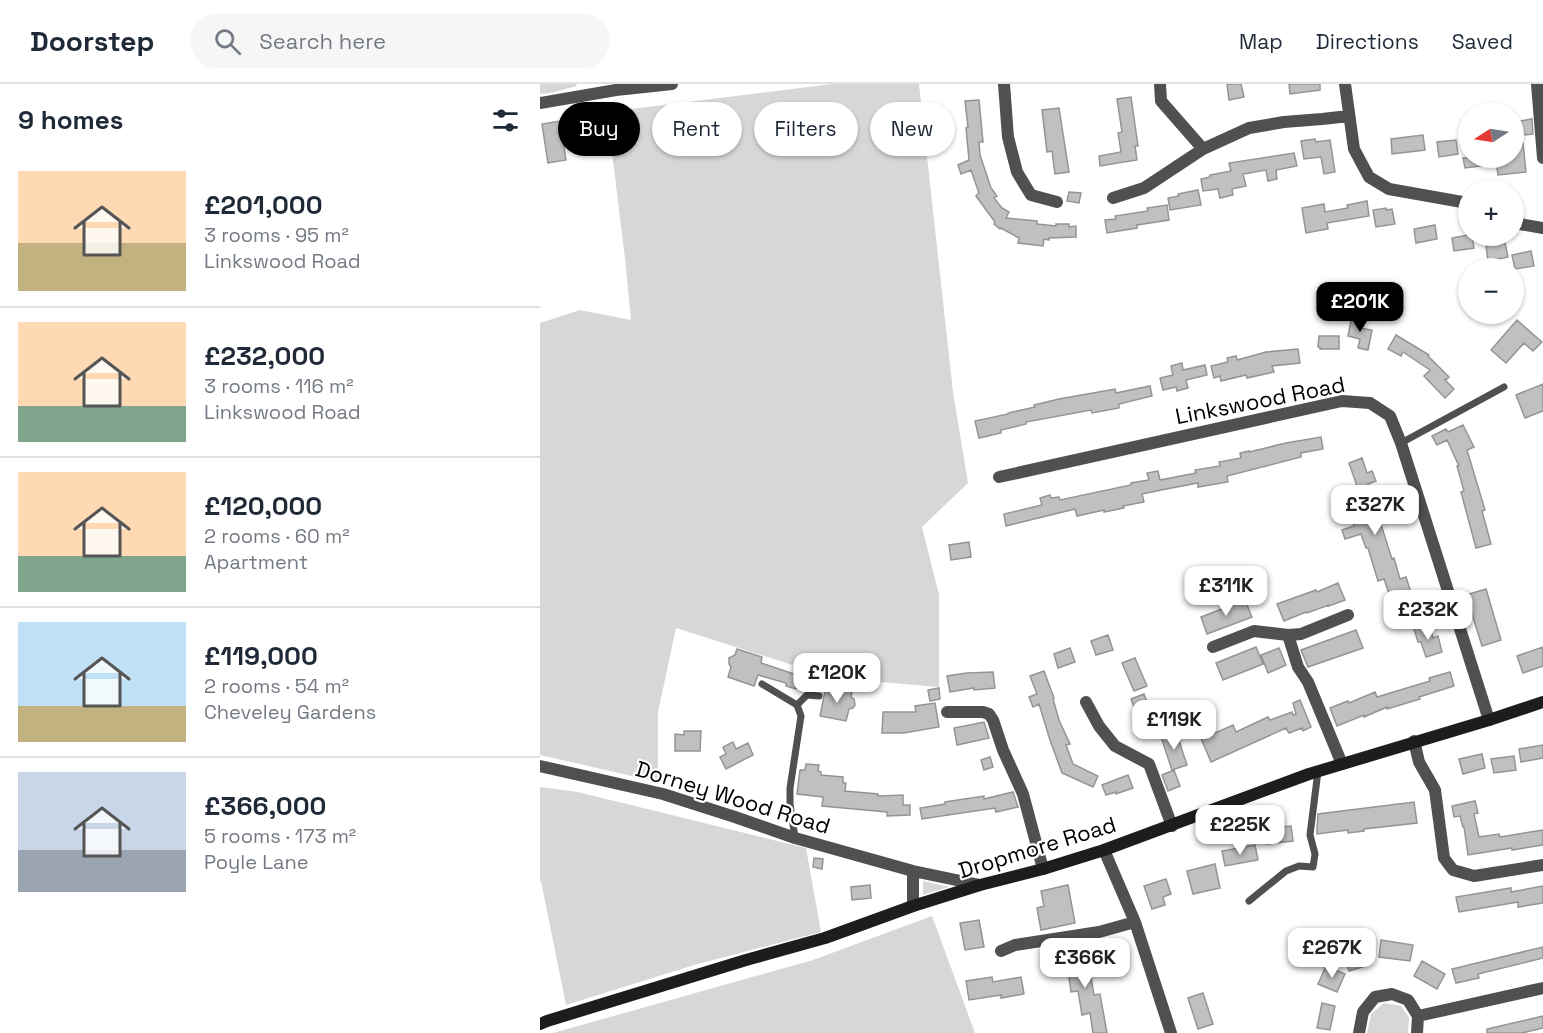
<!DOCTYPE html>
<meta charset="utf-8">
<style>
body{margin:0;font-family:"Space Grotesk",sans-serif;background:#f6f6f7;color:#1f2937;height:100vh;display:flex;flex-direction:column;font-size:22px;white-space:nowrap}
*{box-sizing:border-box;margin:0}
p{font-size:20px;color:#747a83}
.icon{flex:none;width:33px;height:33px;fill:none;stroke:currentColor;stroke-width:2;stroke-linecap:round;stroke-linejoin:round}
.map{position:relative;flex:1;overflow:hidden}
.sheet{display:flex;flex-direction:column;background:#fff;width:540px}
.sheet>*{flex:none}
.banner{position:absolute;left:18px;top:18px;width:570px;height:54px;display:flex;gap:12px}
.needle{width:39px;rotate:258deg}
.buttons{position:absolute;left:918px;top:18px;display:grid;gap:12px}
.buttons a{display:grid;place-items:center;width:66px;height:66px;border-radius:50%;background:#fff;box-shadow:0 2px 4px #0004;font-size:30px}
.price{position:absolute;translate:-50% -51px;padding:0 14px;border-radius:12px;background:#fff;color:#222;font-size:20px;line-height:39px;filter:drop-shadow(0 2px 3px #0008)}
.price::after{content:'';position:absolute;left:50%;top:36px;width:18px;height:14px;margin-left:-9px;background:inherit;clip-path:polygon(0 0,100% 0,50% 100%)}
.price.active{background:#000;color:#fff}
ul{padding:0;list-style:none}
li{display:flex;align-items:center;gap:18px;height:150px;padding:0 18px}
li+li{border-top:2px solid #e0e1e3}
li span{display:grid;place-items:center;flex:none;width:168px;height:120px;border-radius:0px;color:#555}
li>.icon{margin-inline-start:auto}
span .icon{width:72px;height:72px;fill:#fffc;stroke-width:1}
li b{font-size:26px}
h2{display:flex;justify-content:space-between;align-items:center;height:72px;padding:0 18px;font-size:26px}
.chip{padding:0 21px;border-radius:27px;background:#fff;box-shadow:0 2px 4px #0004;font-size:21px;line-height:54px}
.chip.active{background:#000;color:#fff}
header{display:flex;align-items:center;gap:36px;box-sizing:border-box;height:84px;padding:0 30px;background:#fff;border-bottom:2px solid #e0e1e3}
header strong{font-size:28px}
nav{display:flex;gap:33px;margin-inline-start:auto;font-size:21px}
.search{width:420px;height:54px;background:#f6f6f7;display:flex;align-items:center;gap:15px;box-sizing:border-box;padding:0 21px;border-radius:33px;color:#747a83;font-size:22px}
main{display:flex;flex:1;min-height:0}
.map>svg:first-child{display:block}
.green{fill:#d7d7d7}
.building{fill:#c0c0c0;stroke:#949494;stroke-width:1.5}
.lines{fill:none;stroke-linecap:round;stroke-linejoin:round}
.lane{stroke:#505050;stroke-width:7}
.street{stroke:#505050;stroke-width:12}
.secondary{stroke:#1d1d1d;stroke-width:12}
.labels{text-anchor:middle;stroke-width:4.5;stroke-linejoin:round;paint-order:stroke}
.street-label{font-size:22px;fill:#000;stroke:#fff}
</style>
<header>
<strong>Doorstep</strong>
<div class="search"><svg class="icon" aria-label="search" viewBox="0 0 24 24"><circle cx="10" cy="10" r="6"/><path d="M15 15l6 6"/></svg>Search here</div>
<nav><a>Map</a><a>Directions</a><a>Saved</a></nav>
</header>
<main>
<section class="sheet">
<h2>9 homes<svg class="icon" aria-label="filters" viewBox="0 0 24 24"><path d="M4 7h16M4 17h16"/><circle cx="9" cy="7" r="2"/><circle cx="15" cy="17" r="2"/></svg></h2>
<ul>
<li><span style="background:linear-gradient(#ffd9b3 60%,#c2b280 0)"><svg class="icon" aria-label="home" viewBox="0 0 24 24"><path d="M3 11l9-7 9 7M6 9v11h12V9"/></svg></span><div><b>£201,000</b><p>3 rooms · 95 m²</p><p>Linkswood Road</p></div></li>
<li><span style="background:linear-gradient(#ffd9b3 70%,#7fa58c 0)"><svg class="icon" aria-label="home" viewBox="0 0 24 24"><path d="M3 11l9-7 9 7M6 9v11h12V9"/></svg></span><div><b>£232,000</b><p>3 rooms · 116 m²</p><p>Linkswood Road</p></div></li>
<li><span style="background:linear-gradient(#ffd9b3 70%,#7fa58c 0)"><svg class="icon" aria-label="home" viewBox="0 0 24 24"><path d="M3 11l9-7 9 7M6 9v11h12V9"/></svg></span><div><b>£120,000</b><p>2 rooms · 60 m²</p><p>Apartment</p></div></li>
<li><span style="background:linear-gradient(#bfe0f5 70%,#c2b280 0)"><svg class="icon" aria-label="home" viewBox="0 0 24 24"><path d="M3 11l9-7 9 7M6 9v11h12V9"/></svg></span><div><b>£119,000</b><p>2 rooms · 54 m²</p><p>Cheveley Gardens</p></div></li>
<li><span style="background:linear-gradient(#c9d6e8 65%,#9aa5b1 0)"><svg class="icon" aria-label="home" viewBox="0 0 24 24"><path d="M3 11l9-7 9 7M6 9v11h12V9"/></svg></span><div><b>£366,000</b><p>5 rooms · 173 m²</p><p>Poyle Lane</p></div></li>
</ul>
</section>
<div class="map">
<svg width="1003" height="949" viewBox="0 0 1003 949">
<rect width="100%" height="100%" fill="#fff"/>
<!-- green -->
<path class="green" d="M 0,0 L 36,0 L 37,2 L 10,9 L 0,10 Z
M 292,0 L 379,0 L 413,308 L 428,399 L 382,443 L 399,511 L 399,603 L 317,596 L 265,585 L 136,544 L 118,628 L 118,698 L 0,671 L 0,239 L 40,226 L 91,236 L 85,174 L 67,28 Z
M 0,703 L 38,708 L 266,764 L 281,848 L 154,881 L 26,921 L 1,797 L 0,797 Z
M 383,797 L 409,803 L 383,811 Z
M 392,832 L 435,949 L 13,949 L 273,876 Z
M 844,919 L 861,922 L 869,933 L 868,949 L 827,949 L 831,930 Z"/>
<!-- building -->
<path class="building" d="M 687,0 L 701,0 L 704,13 L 689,16 Z
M 749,0 L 780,0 L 780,6 L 750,10 Z
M 591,13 L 598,62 L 595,62 L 597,76 L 560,82 L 559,72 L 581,68 L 578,49 L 582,48 L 577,15 Z
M 439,16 L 443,58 L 439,58 L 440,71 L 451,104 L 457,112 L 454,114 L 462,124 L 469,128 L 466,134 L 497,137 L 497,140 L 516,142 L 516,140 L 529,140 L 529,143 L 536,142 L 536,153 L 509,154 L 509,156 L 504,155 L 503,162 L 478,159 L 479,154 L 461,144 L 460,145 L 454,140 L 455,138 L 436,112 L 439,109 L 431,86 L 421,90 L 418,81 L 429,76 L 426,44 L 428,43 L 425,17 Z
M 519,24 L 529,88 L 515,90 L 512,67 L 507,68 L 502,26 Z
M 992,35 L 993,50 L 983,51 L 980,37 Z
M 20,37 L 26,76 L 8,79 L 2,40 Z
M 883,51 L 885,66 L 852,70 L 851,55 Z
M 775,55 L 776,58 L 790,56 L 795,88 L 784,90 L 781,73 L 764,75 L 761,57 Z
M 916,56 L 918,70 L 899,73 L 897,58 Z
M 983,59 L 986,88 L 958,91 L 956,76 L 956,80 L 925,84 L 923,74 L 974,74 L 974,60 Z
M 754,69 L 757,82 L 736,86 L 737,95 L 728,97 L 726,86 L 703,90 L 706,102 L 692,105 L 693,111 L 680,114 L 678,105 L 663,107 L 661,95 L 670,93 L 670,91 L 691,87 L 689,79 Z
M 658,106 L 661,121 L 630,126 L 628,114 L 639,112 L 638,110 Z
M 529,108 L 541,109 L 539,119 L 527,117 Z
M 827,117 L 829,132 L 787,139 L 788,145 L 766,149 L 762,124 L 784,120 L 785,128 L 808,124 L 807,121 Z
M 627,121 L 629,136 L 597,141 L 597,144 L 567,149 L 565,136 L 576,135 L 575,132 L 608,127 L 607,124 Z
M 846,124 L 846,126 L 852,125 L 855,140 L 836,143 L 833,126 Z
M 895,141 L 897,155 L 876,159 L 874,145 Z
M 928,151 L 932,152 L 934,164 L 914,167 L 912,154 Z
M 965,159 L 968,173 L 948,177 L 946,162 Z
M 991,167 L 994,182 L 975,185 L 972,171 Z
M 812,232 L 822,234 L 820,244 L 832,246 L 828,266 L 818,264 L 820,255 L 808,252 Z
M 977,236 L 1002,258 L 993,267 L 984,259 L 966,279 L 951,266 Z
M 856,251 L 889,271 L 888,272 L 909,293 L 906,296 L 904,295 L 914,305 L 905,314 L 884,292 L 890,286 L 863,268 L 861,272 L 848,265 Z
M 779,252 L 799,252 L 799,265 L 780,265 L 780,263 L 778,263 Z
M 758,265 L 760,279 L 732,282 L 734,288 L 707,294 L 706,291 L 681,297 L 680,292 L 674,294 L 671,282 L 688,278 L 687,274 L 696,272 L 697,276 L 726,268 Z
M 642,279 L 643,286 L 665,281 L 667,291 L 646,296 L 648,304 L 637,307 L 636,303 L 623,306 L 620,294 L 633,291 L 631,282 Z
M 1003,300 L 1003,327 L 985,334 L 976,311 Z
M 610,302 L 612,312 L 579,320 L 579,324 L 552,329 L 551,326 L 486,338 L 486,340 L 461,346 L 461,349 L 439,354 L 435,337 L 468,330 L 468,329 L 495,323 L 494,321 L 519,315 L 575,305 L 576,309 Z
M 923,341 L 934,363 L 927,366 L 945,426 L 942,427 L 951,460 L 936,464 L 921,408 L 924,407 L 917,382 L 919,382 L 907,356 L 897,361 L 892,352 L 906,345 L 908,348 Z
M 781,353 L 783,365 L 761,369 L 761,373 L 687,392 L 688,398 L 658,403 L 658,399 L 621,406 L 602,410 L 604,418 L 583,422 L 584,424 L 564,428 L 564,426 L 537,432 L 535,425 L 466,442 L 464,430 L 502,421 L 500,414 L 510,411 L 511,414 L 519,413 L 520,416 L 591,401 L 591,399 L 609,396 L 607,389 L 618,387 L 620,396 L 656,389 L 655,386 L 680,382 L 679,378 L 701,374 L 700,369 L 709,367 L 709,368 L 746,359 Z
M 822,374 L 827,389 L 832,387 L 836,397 L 828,400 L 852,475 L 854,474 L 860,495 L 866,493 L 874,518 L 854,524 L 844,495 L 838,497 L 828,464 L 826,464 L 821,450 L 805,455 L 802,446 L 814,442 L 805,412 L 819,408 L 809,379 Z
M 429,458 L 431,473 L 411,476 L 409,461 Z
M 798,499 L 805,516 L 789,522 L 789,521 L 767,529 L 766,528 L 744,537 L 737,520 L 776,506 L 777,508 Z
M 946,505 L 961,556 L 942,562 L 926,511 Z
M 705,516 L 712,533 L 667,550 L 661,533 Z
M 889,540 L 893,554 L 898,552 L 902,568 L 886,573 L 881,558 L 878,558 L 874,545 Z
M 816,546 L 823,564 L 768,583 L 761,566 Z
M 568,551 L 573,566 L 556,571 L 551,557 Z
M 716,563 L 723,580 L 683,596 L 676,579 Z
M 1003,563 L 1003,582 L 983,589 L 977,572 Z
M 530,564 L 535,578 L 518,584 L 514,570 Z
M 739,564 L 746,581 L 728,589 L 721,571 Z
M 197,565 L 222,573 L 221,579 L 260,592 L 256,605 L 246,602 L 246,599 L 218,591 L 214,602 L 188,593 L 191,583 L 189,580 L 189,574 L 195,571 Z
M 595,574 L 607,602 L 594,607 L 582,579 Z
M 504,587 L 514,614 L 513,615 L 519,636 L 530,660 L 526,661 L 533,680 L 558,692 L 553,703 L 522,689 L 510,656 L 499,620 L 493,623 L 489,613 L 497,610 L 490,592 Z
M 453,588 L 455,604 L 434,606 L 434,604 L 410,608 L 407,592 L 427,589 Z
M 910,588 L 914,602 L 879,613 L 880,615 L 847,625 L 847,623 L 824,633 L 824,631 L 797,642 L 790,624 L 808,617 L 809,619 L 835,608 L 837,613 L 890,597 L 889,594 Z
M 286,602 L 312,607 L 311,613 L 314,615 L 315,621 L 313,624 L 309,625 L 306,637 L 280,632 Z
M 399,604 L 400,615 L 390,617 L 388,606 Z
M 604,610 L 611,629 L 607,630 L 611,641 L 600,645 L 596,635 L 598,634 L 591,615 Z
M 760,616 L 771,643 L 763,647 L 762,644 L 749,649 L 746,644 L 671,678 L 660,652 L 672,647 L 673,650 L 693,641 L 696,648 L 728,633 L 730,636 L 752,628 L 753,631 L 756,630 L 753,619 Z
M 395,619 L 399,643 L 364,649 L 342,649 L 343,628 L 376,628 L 375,622 Z
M 444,638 L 449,654 L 417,661 L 414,644 Z
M 144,647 L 161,647 L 160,667 L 135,667 L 135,650 L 144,651 Z
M 636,648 L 647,681 L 632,686 L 621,653 Z
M 193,658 L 196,665 L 208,659 L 213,671 L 186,685 L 180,673 L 186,670 L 183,663 Z
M 1003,661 L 1003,674 L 981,678 L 979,665 Z
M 942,670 L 945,684 L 923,690 L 919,675 Z
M 974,672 L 976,686 L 954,689 L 951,675 Z
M 450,673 L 453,683 L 444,686 L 441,676 Z
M 266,680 L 279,681 L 278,687 L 281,688 L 281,691 L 303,693 L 303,699 L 306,699 L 305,707 L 338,710 L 338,712 L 363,711 L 363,721 L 370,721 L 370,731 L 347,732 L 347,728 L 282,722 L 283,713 L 257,710 L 260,686 L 265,686 Z
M 634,686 L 640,702 L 628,707 L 622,691 Z
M 588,691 L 593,704 L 576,710 L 576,708 L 566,711 L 562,701 Z
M 473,708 L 478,723 L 456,728 L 455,724 L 382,735 L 380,724 L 405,720 L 405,718 L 444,712 L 444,715 Z
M 935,717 L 938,729 L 934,730 L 939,753 L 959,750 L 960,753 L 1003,746 L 1003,761 L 972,766 L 972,764 L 928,771 L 924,743 L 923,743 L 920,732 L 914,733 L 912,722 Z
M 874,718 L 877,739 L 824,745 L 824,747 L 808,749 L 808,746 L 777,750 L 777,744 L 778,730 Z
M 751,742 L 753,757 L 726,760 L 724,745 Z
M 715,761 L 718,776 L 685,782 L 682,767 Z
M 274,774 L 283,775 L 282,785 L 273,783 Z
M 675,780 L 680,804 L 653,810 L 647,787 Z
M 626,795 L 631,810 L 623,813 L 625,821 L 612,825 L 604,802 Z
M 330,801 L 331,814 L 312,816 L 311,803 Z
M 528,801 L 535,839 L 501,846 L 497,824 L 504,822 L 501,807 Z
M 1003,802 L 1003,819 L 978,823 L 978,818 L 919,828 L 916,813 L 971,804 L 971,808 Z
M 439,836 L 444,863 L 425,866 L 420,839 Z
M 841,856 L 873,861 L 870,877 L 839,873 Z
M 541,861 L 545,888 L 550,888 L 554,911 L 560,910 L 567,949 L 553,949 L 550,929 L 542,931 L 538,907 L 531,908 L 525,864 Z
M 823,862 L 829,881 L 809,887 L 803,867 Z
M 1003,863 L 1003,874 L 938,890 L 939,894 L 916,899 L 912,885 Z
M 882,877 L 905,890 L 897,905 L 874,892 Z
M 786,882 L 805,890 L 797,908 L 778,900 Z
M 452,893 L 453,898 L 481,893 L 484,910 L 461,914 L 461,911 L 429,916 L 426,897 Z
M 663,909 L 673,940 L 658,945 L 648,914 Z
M 782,919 L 795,922 L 790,946 L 777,944 Z
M 1003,932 L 1003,944 L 982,949 L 947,949 L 947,945 Z"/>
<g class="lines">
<!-- lane -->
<path class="lane" d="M 861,359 L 964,303
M 222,600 L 257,621 L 261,632 L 250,704 L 250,720 L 255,754
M 257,621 L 267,611 L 279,612
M 709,817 L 746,787 L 759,782 L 773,783 L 775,770 L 770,751 L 778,687"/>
<!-- street -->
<path class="street" d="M 464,0 L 468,53 L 477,88 L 491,111 L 517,118
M 620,0 L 621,17 L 663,65
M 805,0 L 814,65 L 829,93 L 849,105 L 922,118 L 928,121
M 997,0 L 1003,74
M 0,19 L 76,6 L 132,0
M 573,114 L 604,104 L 663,65 L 709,44 L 744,38 L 782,35 L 809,32
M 974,139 L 1003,144
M 459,393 L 802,317 L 830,319 L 850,332 L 861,359 L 949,636
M 748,551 L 758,583 L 768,598 L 802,680
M 673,563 L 714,547 L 748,551 L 761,550 L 808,531
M 546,618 L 559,642 L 575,662 L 609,680 L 632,742
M 407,628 L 443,628 L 449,630 L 453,636 L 463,666 L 483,710 L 503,785
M 874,657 L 879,678 L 895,706 L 904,774 L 913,786 L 934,792 L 1003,781
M 0,682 L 123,710 L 195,733 L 255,754 L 373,787 L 440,801
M 564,766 L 595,838 L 631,949
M 373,822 L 373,787
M 461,867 L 475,861 L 559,848 L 595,838
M 878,932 L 1003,904
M 819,949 L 823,928 L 835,913 L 852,910 L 868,916 L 878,932 L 877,949"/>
<!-- secondary -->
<path class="secondary" d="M 0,940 L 7,937 L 206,876 L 285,854 L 373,822 L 440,801 L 503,785 L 564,766 L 769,690 L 949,636 L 1003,618"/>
</g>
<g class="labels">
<!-- street labels -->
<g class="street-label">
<text transform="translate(720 316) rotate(-11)" y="8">Linkswood Road</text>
<text transform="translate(193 713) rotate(17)" y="8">Dorney Wood Road</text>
<text transform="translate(497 763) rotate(-17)" y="8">Dropmore Road</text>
</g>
</g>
</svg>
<div class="buttons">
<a><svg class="needle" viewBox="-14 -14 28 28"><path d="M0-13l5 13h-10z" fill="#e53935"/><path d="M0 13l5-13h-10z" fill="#747a83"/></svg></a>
<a>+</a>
<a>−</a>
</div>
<b class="price active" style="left:820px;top:249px">£201K</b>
<b class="price" style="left:835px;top:452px">£327K</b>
<b class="price" style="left:686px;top:533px">£311K</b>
<b class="price" style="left:888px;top:557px">£232K</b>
<b class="price" style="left:297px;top:620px">£120K</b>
<b class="price" style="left:634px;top:667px">£119K</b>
<b class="price" style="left:700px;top:772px">£225K</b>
<b class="price" style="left:792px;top:895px">£267K</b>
<b class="price" style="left:545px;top:905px">£366K</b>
<div class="banner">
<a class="chip active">Buy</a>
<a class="chip">Rent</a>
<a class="chip">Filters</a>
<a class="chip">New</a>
</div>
</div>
</main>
